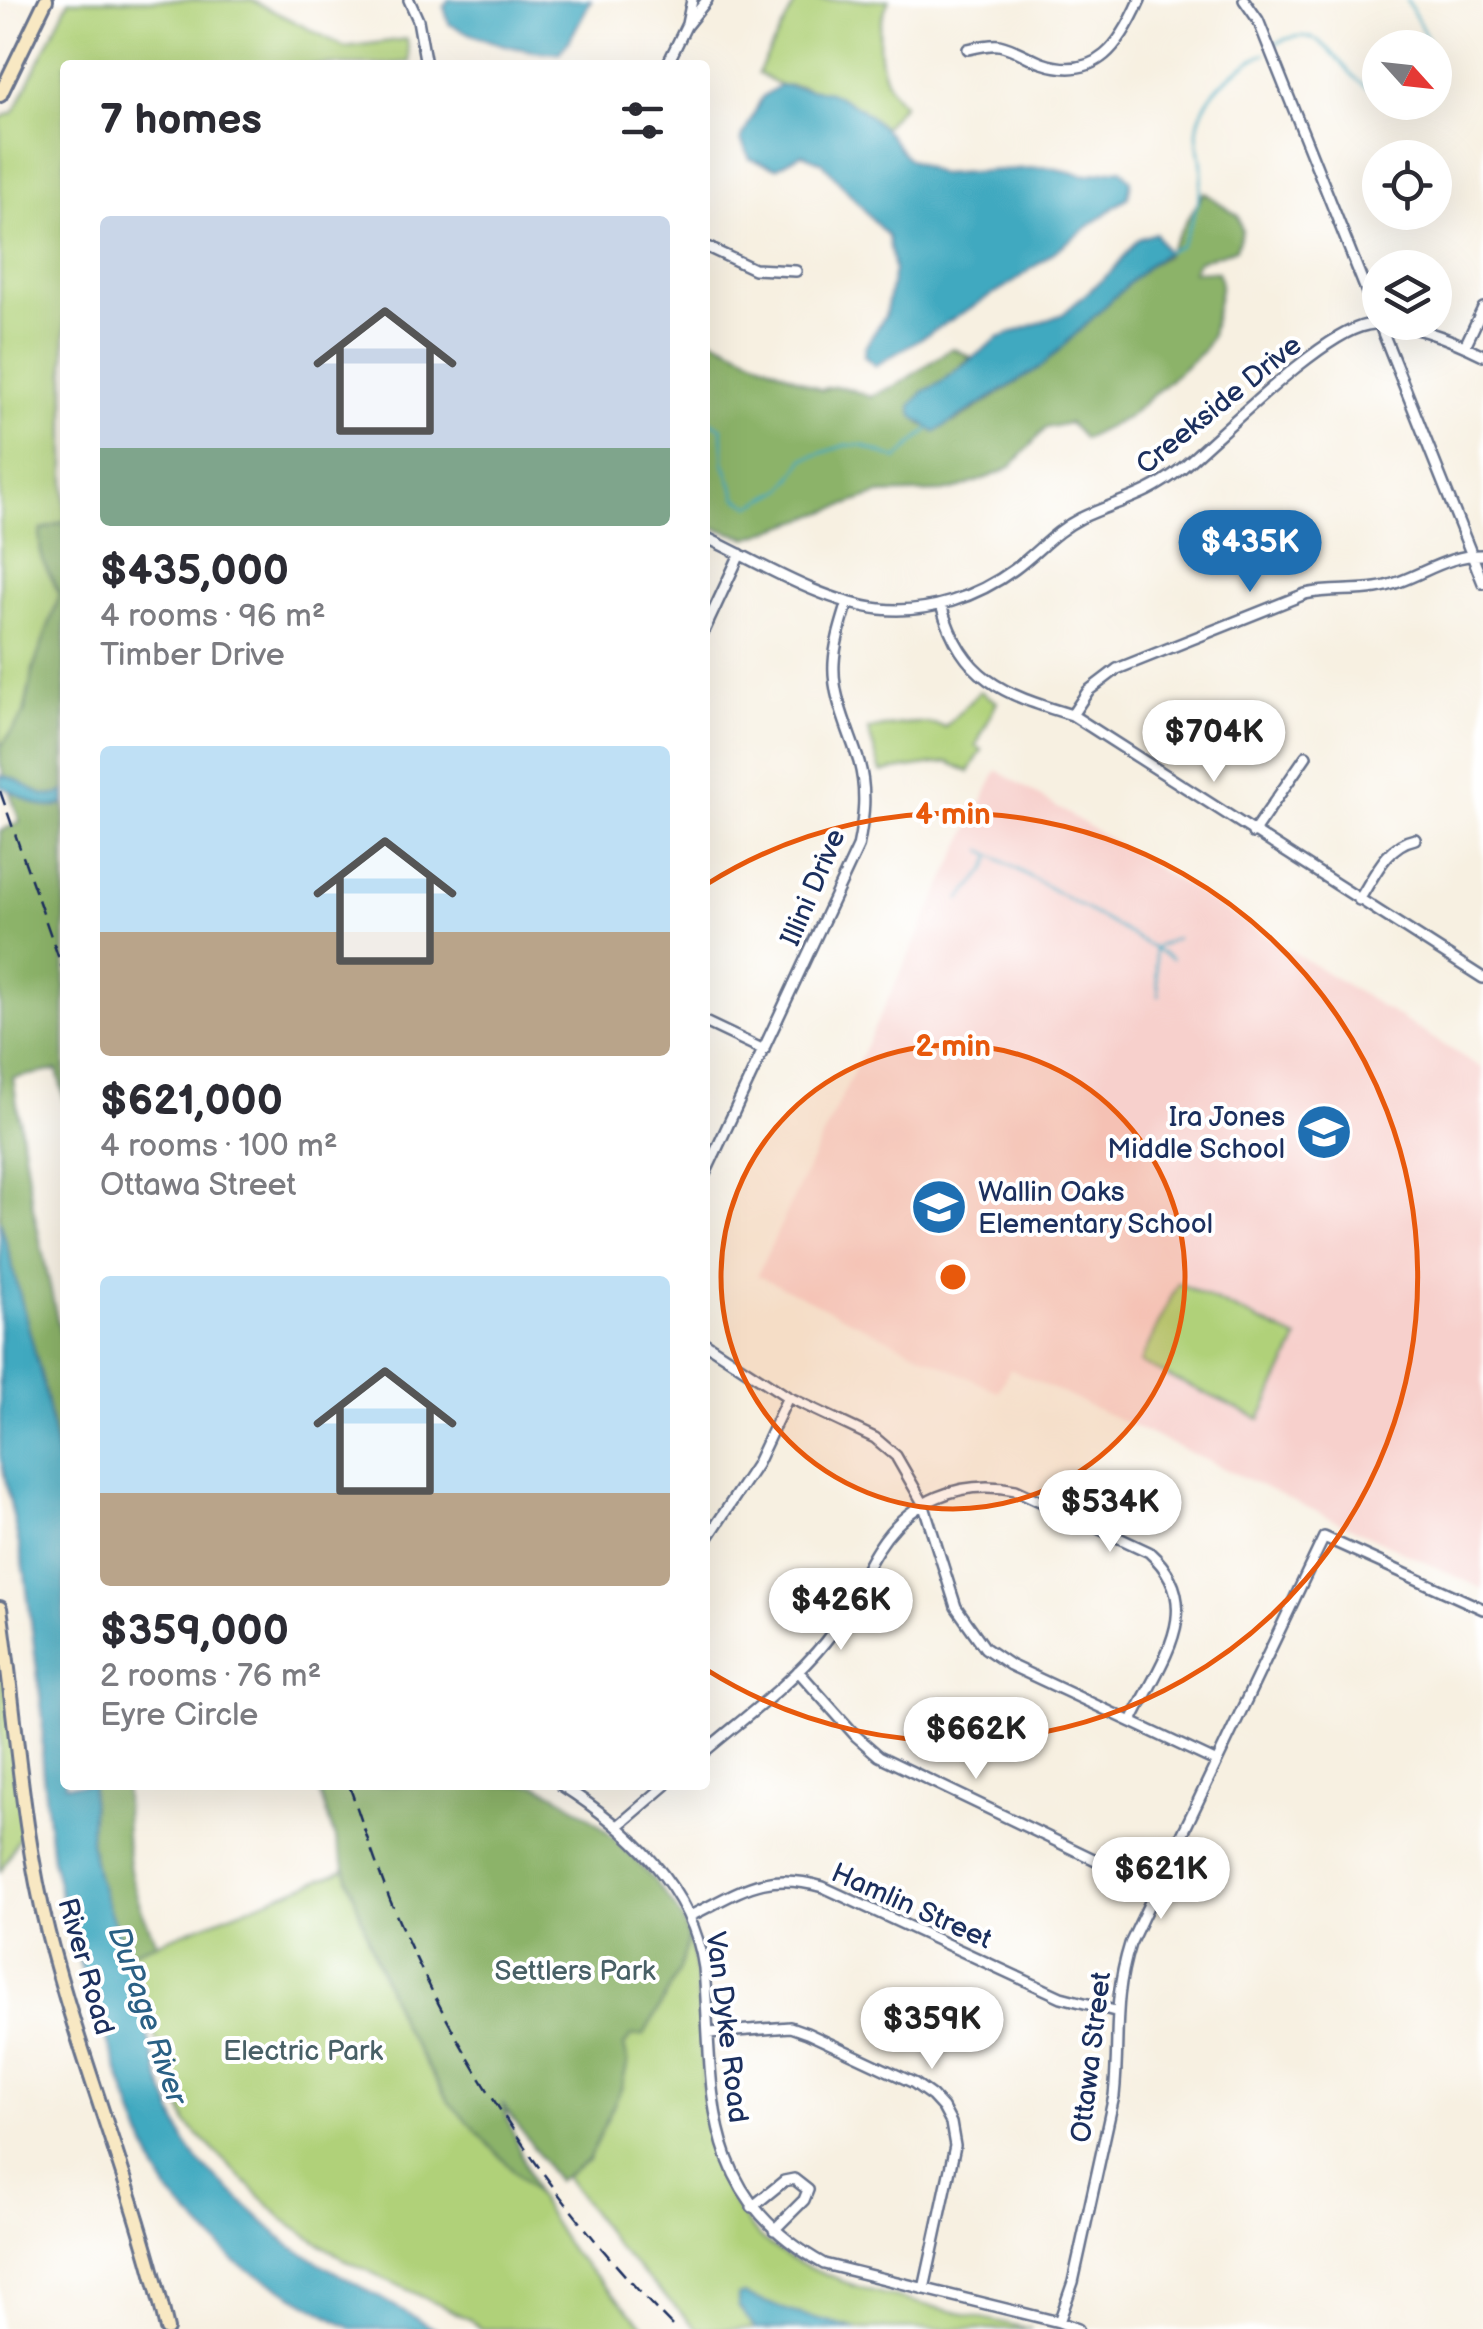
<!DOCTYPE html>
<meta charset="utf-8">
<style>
body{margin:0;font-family:"Balsamiq Sans",sans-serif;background:#f7f7f7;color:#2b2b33;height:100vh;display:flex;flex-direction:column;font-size:38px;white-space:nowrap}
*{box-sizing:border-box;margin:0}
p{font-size:32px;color:#7c7c81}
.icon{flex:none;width:55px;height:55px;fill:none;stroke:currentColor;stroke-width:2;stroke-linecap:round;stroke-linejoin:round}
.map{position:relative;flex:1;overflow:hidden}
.panel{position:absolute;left:60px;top:60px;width:650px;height:1730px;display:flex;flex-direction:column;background:#fff;border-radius:10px;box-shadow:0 10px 40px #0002}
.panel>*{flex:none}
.needle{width:65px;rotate:117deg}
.tools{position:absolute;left:1362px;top:30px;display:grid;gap:20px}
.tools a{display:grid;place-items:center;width:90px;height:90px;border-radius:50%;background:#fff;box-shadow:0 10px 40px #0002;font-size:50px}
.price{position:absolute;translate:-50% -85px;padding:0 22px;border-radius:35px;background:#fff;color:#222;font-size:32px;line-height:65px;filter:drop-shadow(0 2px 5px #0008)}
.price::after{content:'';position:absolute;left:50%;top:60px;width:30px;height:22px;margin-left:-15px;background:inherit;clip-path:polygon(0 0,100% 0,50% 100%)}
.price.on{background:#1f6fb2;color:#fff}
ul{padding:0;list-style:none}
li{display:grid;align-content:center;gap:20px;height:530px;padding:0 40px}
li span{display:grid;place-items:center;height:310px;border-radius:10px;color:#555}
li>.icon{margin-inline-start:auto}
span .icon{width:180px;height:180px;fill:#fffc;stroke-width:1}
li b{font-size:42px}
h2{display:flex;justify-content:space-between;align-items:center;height:120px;padding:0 40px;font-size:42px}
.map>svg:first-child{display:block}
.built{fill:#f7d0cc}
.green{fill:#b0d179;stroke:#66806c;stroke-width:2.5}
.forest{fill:#8cb369;stroke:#547164;stroke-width:2.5}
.water{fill:#41a9c0;stroke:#2e6c8f;stroke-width:2.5}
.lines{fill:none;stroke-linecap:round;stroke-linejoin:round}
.stream{stroke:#41a9c0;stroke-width:2.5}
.street-casing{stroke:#68738c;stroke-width:14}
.secondary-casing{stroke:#68738c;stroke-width:18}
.street{stroke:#fff;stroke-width:9}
.secondary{stroke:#f8e8c3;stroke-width:12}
.rail{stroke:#1b2f5e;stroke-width:2.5;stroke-dasharray:15 8;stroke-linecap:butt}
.ring{fill:none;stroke:#e8590c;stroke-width:5}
.labels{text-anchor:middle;stroke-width:8;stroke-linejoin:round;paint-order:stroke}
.street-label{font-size:28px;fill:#1b2f5e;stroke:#fff}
.poi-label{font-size:28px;fill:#1b2f5e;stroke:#fff;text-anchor:end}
.park-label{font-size:28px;fill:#486066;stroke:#fff}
.water-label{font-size:30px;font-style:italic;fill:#2a6085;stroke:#fff}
.centre{fill:#e8590c;stroke:#fff;stroke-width:5}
.ring-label{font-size:30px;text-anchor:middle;font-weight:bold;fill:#e8590c;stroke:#fff;stroke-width:8;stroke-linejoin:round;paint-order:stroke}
</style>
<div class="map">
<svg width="1483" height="2329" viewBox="0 0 1483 2329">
<rect width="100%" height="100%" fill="#fff"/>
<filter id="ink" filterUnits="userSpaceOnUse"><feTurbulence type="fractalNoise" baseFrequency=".01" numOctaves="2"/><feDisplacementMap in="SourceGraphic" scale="20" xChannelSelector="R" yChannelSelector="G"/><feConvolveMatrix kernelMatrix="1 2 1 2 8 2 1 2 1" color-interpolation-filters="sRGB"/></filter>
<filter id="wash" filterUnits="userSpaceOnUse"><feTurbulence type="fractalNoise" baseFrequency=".0048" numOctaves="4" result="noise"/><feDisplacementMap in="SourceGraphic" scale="40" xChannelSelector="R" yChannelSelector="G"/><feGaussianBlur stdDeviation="2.25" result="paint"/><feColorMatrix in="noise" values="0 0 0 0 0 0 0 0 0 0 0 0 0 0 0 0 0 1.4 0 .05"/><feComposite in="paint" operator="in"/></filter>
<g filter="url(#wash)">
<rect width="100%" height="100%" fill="#f7f0e1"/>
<!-- built -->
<path class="built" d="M 997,770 L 1483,1069 L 1483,1589 L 1010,1369 L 998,1392 L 757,1275 Z"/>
<!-- green -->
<path class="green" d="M 69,0 L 251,0 L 345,47 L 407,39 L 410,62 L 377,65 L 65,65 L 65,925 L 0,743 L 0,118 L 14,112 Z
M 797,0 L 889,0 C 873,32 876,79 903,104 L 883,128 L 860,108 L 801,86 L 780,85 L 758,73 Z
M 980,691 L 997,702 L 976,746 L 982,750 L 969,772 L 948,762 L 881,772 L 868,730 C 893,725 920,719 945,727 Z
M 1178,1283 L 1298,1339 L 1260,1419 L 1140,1363 Z
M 0,1639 L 25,1825 L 0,1873 Z
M 536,1785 C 572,1801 599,1824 627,1852 C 650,1876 672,1899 686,1931 C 696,1954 696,1981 699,2006 C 705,2084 698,2176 759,2236 C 812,2288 957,2311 1031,2329 L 697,2329 L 617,2247 L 518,2112 Z
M 357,1865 L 497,2131 L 570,2250 L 647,2329 L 482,2329 L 469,2319 L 343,2259 L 283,2219 L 187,2124 L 125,1955 Z"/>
<!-- forest -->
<path class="forest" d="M 1204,192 L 1238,216 L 1242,231 L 1236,249 L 1198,261 L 1193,271 L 1218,272 L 1221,284 L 1211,336 L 1203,351 L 1128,417 L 1084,439 L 1069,423 L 1046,428 L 1012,466 L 999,473 L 960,488 L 943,492 L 879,494 L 748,538 L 705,525 L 705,335 L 821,390 C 839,382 852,390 870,397 L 899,384 L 952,348 L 971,357 L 942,382 L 923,392 L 914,416 L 923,425 L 955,422 L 1042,366 L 1147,266 L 1165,256 Z
M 65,521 L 65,1103 L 57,1070 L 13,1078 L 32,1203 L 65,1356 L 65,1495 L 43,1383 L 0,1220 L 0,831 L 20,822 L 0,763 L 0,748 L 24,714 L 33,669 L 60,594 C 48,572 36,555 41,530 Z
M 92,1785 L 125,1785 C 125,1850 126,1884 157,1943 L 125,1955 L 97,1876 L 90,1841 Z
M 317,1785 L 536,1785 C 553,1792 568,1801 583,1812 C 609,1831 685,1904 687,1935 C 689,1963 657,2010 644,2035 L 631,2036 L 624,2046 L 628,2062 L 621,2089 L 588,2160 L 557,2181 L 502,2103 L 536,2195 L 449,2102 L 401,2024 L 369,1940 Z"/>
<!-- water -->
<path class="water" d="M 448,0 L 591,0 L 569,41 L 559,53 C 523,53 480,40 449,24 L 444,7 Z
M 780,85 L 829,92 L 860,108 L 883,128 L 908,159 L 939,174 L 1048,167 L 1085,175 L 1121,169 L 1131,181 L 1128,197 L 1015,281 L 875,366 L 864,356 L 865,347 L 885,316 L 894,270 L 888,237 L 822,162 L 802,154 L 776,168 L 750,159 L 741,140 L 762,97 Z
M 1155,233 L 1166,252 L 1147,266 L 1042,366 L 935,432 L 913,416 L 911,406 L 923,392 L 942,382 L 998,338 L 1063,314 L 1112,271 L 1138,239 Z
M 0,776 C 26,776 39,807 65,791 L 65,804 C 40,815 22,793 0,787 Z
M 0,1220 L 43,1383 L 65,1495 L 65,1785 L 92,1785 L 90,1841 L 97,1876 L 129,1964 L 159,2077 L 185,2142 L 198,2161 L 290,2246 L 435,2329 L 353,2329 L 235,2262 L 170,2195 L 156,2171 L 137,2124 L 73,1945 L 52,1859 L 42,1765 L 43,1718 L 25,1573 L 0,1455 Z
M 743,2294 L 792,2312 L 857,2329 L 755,2329 L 738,2306 L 738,2296 Z"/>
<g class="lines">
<!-- stream -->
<path class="stream" d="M 1407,0 L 1432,48
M 1271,47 C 1328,9 1337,82 1380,92
M 1166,252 L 1180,246 C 1192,224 1201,197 1202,172 C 1203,159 1197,146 1197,133 C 1200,94 1234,70 1265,53
M 705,418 L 722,428 L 724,463 L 737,498 L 751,506 L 785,488 L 804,459 L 846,445 L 863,446 L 897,459 L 929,429
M 983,850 L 1154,948 L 1159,996
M 960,900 L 987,868 L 991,857
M 1154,948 L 1176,938
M 1155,949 L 1172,959"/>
</g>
</g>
<g filter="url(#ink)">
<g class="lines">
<!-- street casing -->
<g class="street-casing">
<path id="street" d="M 409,0 L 418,20 L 426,65
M 1244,0 L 1258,20 L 1483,583
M 687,24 L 692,0
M 968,49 C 977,47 990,44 999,45 C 1014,48 1028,58 1042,63 C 1097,82 1121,43 1140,0
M 667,65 L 686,26 L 707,0
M 705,246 L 754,269 L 796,271
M 1465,346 L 1483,308
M 705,537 C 758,562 822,602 880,609 C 928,614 977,597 1015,569 C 1038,552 1055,531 1081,518 C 1120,500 1146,497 1182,468 C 1221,435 1322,333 1367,325 C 1400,318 1453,340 1483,355
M 941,605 C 962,679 1002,694 1072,715 L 1483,978
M 705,629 L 740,554
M 1072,715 L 1088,691 L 1117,669 L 1305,594 C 1329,588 1352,592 1376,588 C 1414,582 1444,554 1483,555
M 1253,833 L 1306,756
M 1359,900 C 1374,877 1386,845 1415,839
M 705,1022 L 764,1050
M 705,1174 L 858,847 C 864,818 867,791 859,762 C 849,730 832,697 834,663 C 835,642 842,622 848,602
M 705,1343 L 788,1397 L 875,1438 L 896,1456 L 923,1503 L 956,1607 L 985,1648 L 1010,1665 L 1215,1761
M 705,1542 L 756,1465 L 788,1397
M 798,1671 L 856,1736 L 879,1756 L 1156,1889
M 705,1751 C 745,1717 791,1684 825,1642 C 848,1614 858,1580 878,1549 C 909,1500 960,1479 1016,1490 L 1149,1552 C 1209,1606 1160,1662 1132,1721
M 561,1785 C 627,1827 693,1888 704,1968 C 714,2093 698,2194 824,2264 L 1059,2322 L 1078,2329
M 618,1826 L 666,1785
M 690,1916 C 741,1891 765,1870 823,1887 L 1061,1997 L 1115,2011
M 709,2033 L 790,2027 L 807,2033 L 914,2083 L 932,2096 L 943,2108 L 951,2123 L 955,2146 L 924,2289
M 752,2207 L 784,2181 L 794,2179 L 808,2190 L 804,2200 L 774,2230
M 1059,2322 L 1073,2282 L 1114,2096 C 1120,2039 1112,2001 1130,1944 L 1324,1537 L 1483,1609"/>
</g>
<!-- secondary casing -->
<g class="secondary-casing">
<path id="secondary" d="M 0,95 L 46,0
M 0,1608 C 16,1716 21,1827 48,1933 C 82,2067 136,2194 167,2329"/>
</g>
<!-- street -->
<use href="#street" class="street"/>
<!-- secondary -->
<use href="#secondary" class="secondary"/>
<!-- rail -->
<path class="rail" d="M 0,791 L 65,976
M 349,1785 C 366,1833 381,1882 402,1928 C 469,2078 560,2212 675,2329"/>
</g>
</g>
<!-- distance rings -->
<circle cx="953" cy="1277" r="232" fill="#e8590c" fill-opacity=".12"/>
<g class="ring">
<circle cx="953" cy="1277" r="232"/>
<path d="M707 884A464 464 0 1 1 707 1670"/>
</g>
<!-- icons -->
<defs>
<g id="school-disc" transform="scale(2.875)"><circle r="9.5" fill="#1f6fb2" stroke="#fff"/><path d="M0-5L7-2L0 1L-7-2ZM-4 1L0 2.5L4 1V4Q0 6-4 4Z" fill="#fff"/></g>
</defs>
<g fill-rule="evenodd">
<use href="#school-disc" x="1324" y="1132"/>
<use href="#school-disc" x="939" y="1207"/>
</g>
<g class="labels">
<!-- street labels -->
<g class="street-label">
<text transform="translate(1218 404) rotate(-39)" y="10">Creekside Drive</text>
<text transform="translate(812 887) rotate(-67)" y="10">Illini Drive</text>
<text transform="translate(912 1905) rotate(24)" y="10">Hamlin Street</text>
<text transform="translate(87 1966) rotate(74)" y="10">River Road</text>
<text transform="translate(728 2027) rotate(83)" y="10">Van Dyke Road</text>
<text transform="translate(1090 2057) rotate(-83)" y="10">Ottawa Street</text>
</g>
<!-- poi labels -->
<g class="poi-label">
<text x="1285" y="1126">Ira Jones<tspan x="1285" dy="32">Middle School</tspan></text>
<text x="978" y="1201" text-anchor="start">Wallin Oaks<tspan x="978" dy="32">Elementary School</tspan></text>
</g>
<!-- park labels -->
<g class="park-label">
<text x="575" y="1980">Settlers Park</text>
<text x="303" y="2060">Electric Park</text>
</g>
<!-- water labels -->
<g class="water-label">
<text transform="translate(148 2015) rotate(71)" y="10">DuPage River</text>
</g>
</g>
<circle cx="953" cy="1277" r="15" class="centre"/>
<g class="ring-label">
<text x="953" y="824">4 min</text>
<text x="953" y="1056">2 min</text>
</g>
</svg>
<div class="tools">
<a><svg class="needle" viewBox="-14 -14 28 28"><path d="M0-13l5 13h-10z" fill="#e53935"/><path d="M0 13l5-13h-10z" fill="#7c7c81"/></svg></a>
<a><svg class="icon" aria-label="locate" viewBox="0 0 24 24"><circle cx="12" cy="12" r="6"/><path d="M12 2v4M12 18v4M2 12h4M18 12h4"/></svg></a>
<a><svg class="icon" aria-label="layers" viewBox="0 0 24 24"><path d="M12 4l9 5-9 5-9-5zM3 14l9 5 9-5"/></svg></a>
</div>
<b class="price on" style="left:1250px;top:595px">$435K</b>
<b class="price" style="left:1214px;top:785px">$704K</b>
<b class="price" style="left:1110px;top:1555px">$534K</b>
<b class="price" style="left:841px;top:1653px">$426K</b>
<b class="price" style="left:976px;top:1782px">$662K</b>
<b class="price" style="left:1161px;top:1922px">$621K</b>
<b class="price" style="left:932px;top:2072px">$359K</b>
<section class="panel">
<h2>7 homes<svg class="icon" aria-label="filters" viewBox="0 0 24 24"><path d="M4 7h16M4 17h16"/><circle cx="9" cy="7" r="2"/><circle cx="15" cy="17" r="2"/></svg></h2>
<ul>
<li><span style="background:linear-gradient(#c9d6e8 75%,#7fa58c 0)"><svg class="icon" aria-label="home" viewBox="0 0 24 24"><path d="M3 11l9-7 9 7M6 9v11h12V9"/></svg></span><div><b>$435,000</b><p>4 rooms · 96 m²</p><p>Timber Drive</p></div></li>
<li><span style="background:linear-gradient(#bfe0f5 60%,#b9a48a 0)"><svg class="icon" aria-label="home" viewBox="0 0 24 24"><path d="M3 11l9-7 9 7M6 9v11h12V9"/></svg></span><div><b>$621,000</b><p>4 rooms · 100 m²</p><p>Ottawa Street</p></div></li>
<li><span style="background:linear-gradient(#bfe0f5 70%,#b9a48a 0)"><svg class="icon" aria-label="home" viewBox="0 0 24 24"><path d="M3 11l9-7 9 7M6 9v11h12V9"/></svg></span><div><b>$359,000</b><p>2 rooms · 76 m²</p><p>Eyre Circle</p></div></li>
</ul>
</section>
</div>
